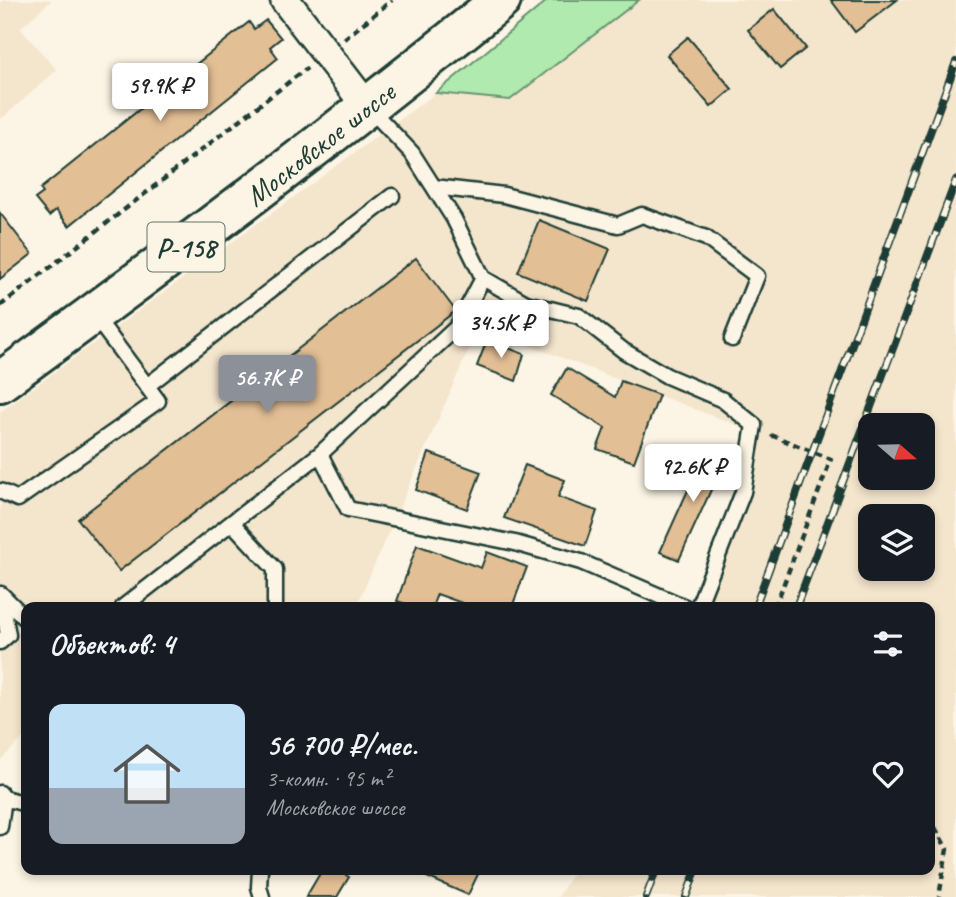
<!DOCTYPE html>
<html lang="ru">
<meta charset="utf-8">
<style>
body{margin:0;font-family:Caveat,sans-serif;background:#20242c;color:#f1f3f6;height:100vh;display:flex;flex-direction:column;font-size:26px;white-space:nowrap}
*{box-sizing:border-box;margin:0}
p{font-size:23px;color:#9ea1a6}
.icon{flex:none;width:38px;height:38px;fill:none;stroke:currentColor;stroke-width:2;stroke-linecap:round;stroke-linejoin:round}
.map{position:relative;flex:1;overflow:hidden}
.sheet{position:absolute;left:21px;top:602px;width:914px;height:273px;display:flex;flex-direction:column;background:#171b24;border-radius:14px;box-shadow:0 4px 10px #0003}
.sheet>*{flex:none}
.needle{width:46px;rotate:110deg}
.tools{position:absolute;left:858px;top:413px;display:grid;gap:14px}
.tools a{display:grid;place-items:center;width:77px;height:77px;border-radius:14px;background:#171b24;box-shadow:0 4px 10px #0003;font-size:35px}
.price{position:absolute;translate:-50% -60px;padding:0 16px;border-radius:7px;background:#fff;color:#222;font-size:23px;line-height:46px;filter:drop-shadow(0 2px 4px #0008)}
.price::after{content:'';position:absolute;left:50%;top:42px;width:21px;height:16px;margin-left:-10px;background:inherit;clip-path:polygon(0 0,100% 0,50% 100%)}
.price.selected{background:#8c9099;color:#fff}
ul{padding:0;list-style:none}
li{display:flex;align-items:center;gap:21px;height:175px;padding:0 28px}
li span{display:grid;place-items:center;flex:none;width:196px;height:140px;border-radius:14px;color:#555}
li>.icon{margin-inline-start:auto}
span .icon{width:84px;height:84px;fill:#fffc;stroke-width:1}
li b{font-size:30px}
h2{display:flex;justify-content:space-between;align-items:center;height:84px;padding:0 28px;font-size:30px}
.map>svg:first-child{display:block}
.built{fill:#f4e5cd;fill-rule:evenodd}
.green{fill:#b0eaae;stroke:#689471;stroke-width:2}
.building{fill:#e3bf95;stroke:#1f3d34;stroke-width:2}
.lines{fill:none;stroke-linecap:round;stroke-linejoin:round}
.lane-casing{stroke:#1f3d34;stroke-width:19}
.street-casing{stroke:#1f3d34;stroke-width:33}
.primary-casing{stroke:#1f3d34;stroke-width:44}
.path{stroke:#1f3d34;stroke-width:4.5;stroke-dasharray:7 5;stroke-linecap:butt}
.lane{stroke:#fcf5e5;stroke-width:14}
.street{stroke:#fcf5e5;stroke-width:28}
.primary{stroke:#fcf5e5;stroke-width:38}
.rail-casing{stroke:#1f3d34;stroke-width:8}
.rail{stroke:#fcf5e5;stroke-width:5;stroke-dasharray:16;stroke-linecap:butt}
.labels{text-anchor:middle;stroke-width:5;stroke-linejoin:round;paint-order:stroke}
.shield{fill:#fcf5e5;stroke:#617469;stroke-width:2}
.shield-label{font-size:28px;font-weight:bold;fill:#1f3d34}
.street-label{font-size:30px;fill:#1f3d34;stroke:#fcf5e5}
</style>
<div class="map">
<svg width="956" height="897" viewBox="0 0 956 897">
<rect width="100%" height="100%" fill="#fcf5e5"/>
<filter id="ink" filterUnits="userSpaceOnUse"><feTurbulence type="fractalNoise" baseFrequency=".0143" numOctaves="2"/><feDisplacementMap in="SourceGraphic" scale="14" xChannelSelector="R" yChannelSelector="G"/><feConvolveMatrix kernelMatrix="1 2 1 2 8 2 1 2 1" color-interpolation-filters="sRGB"/></filter>
<g filter="url(#ink)">
<!-- built -->
<path class="built" d="M 4,0 L 52,0 L 20,28 L 57,70 L 0,120 L 0,4 Z
M 548,0 L 956,0 L 956,897 L 558,897 L 575,870 L 929,870 L 929,607 L 698,607 L 762,435 L 479,326 L 356,607 L 26,607 L 26,735 L 0,761 L 0,412 L 436,93 ZM 870,425 L 922,425 L 922,478 L 870,478 ZM 870,516 L 922,516 L 922,569 L 870,569 Z"/>
<!-- green -->
<path class="green" d="M 548,0 L 639,0 L 510,100 L 436,93 Z"/>
<!-- building -->
<path class="building" d="M 831,0 L 897,0 L 855,32 Z
M 774,9 L 806,48 L 780,69 L 748,30 Z
M 266,20 L 281,38 L 270,47 L 278,58 L 69,226 L 56,210 L 49,216 L 35,199 L 43,193 L 40,189 L 249,22 L 254,29 Z
M 688,37 L 732,89 L 711,107 L 667,55 Z
M 0,213 L 32,254 L 0,279 Z
M 539,220 L 610,249 L 588,301 L 518,272 Z
M 416,258 L 455,310 L 454,312 L 119,571 L 78,519 Z
M 487,340 L 524,354 L 516,381 L 477,366 Z
M 567,368 L 615,397 L 621,381 L 659,395 L 634,462 L 597,449 L 605,428 L 551,395 Z
M 707,448 L 726,457 L 679,560 L 660,552 Z
M 429,453 L 481,472 L 467,509 L 416,490 Z
M 525,465 L 565,480 L 558,497 L 597,511 L 585,546 L 504,518 Z
M 417,545 L 481,568 L 487,552 L 527,567 L 512,607 L 473,607 L 437,594 L 432,607 L 415,607 L 397,601 Z
M 322,870 L 337,870 L 349,877 L 337,897 L 306,897 Z
M 411,870 L 480,870 L 468,895 Z"/>
<g class="lines">
<!-- lane casing -->
<g class="lane-casing">
<path id="lane" d="M 369,108 L 412,153 L 454,219 L 483,278 L 526,303 L 579,316 L 624,351 L 667,376 L 723,400 L 754,425 L 743,492 L 698,607
M 434,187 L 504,195 L 618,225 L 642,215 L 706,238 L 757,276 L 732,339
M 483,278 L 457,327 L 320,454 L 348,509 L 515,543 L 581,562 L 685,607
M 147,386 L 392,196
M 0,491 L 18,499 L 158,401 L 94,315
M 233,524 L 275,569 L 275,607
M 1,594 L 26,619
M 123,607 L 320,454
M 0,642 L 8,635 L 1,594
M 0,793 L 4,798 L 26,804
M 0,827 L 4,798
M 260,870 L 259,887 L 262,897"/>
</g>
<!-- street casing -->
<g class="street-casing">
<path id="street" d="M 285,0 L 368,108"/>
</g>
<!-- primary casing -->
<g class="primary-casing">
<path id="primary" d="M 0,382 C 170,258 338,133 501,0"/>
</g>
<!-- path -->
<path class="path" d="M 344,39 L 392,0
M 0,306 L 307,68
M 771,435 L 831,459 L 775,607
M 929,817 L 947,849 L 939,897"/>
<!-- lane -->
<use href="#lane" class="lane"/>
<!-- street -->
<use href="#street" class="street"/>
<!-- primary -->
<use href="#primary" class="primary"/>
<!-- rail casing -->
<g class="rail-casing">
<path id="rail" d="M 755,607 L 956,62
M 796,607 L 956,180
M 646,897 L 656,870
M 686,897 L 696,870"/>
</g>
<!-- rail -->
<use href="#rail" class="rail"/>
</g>
</g>
<g class="labels">
<!-- shield labels -->
<rect class="shield" x="147.5" y="222.5" width="77" height="49" rx="5"/>
<g class="shield-label">
<text x="186" y="257">Р-158</text>
</g>
<!-- street labels -->
<g class="street-label">
<text transform="translate(320 144) rotate(-38)" y="10">Московское шоссе</text>
</g>
</g>
</svg>
<div class="tools">
<a><svg class="needle" viewBox="-14 -14 28 28"><path d="M0-13l5 13h-10z" fill="#e53935"/><path d="M0 13l5-13h-10z" fill="#9ea1a6"/></svg></a>
<a><svg class="icon" aria-label="layers" viewBox="0 0 24 24"><path d="M12 4l9 5-9 5-9-5zM3 14l9 5 9-5"/></svg></a>
</div>
<b class="price" style="left:160px;top:123px">59.9K ₽</b>
<b class="price" style="left:501px;top:360px">34.5K ₽</b>
<b class="price selected" style="left:267px;top:415px">56.7K ₽</b>
<b class="price" style="left:693px;top:504px">92.6K ₽</b>
<section class="sheet">
<h2>Объектов: 4<svg class="icon" aria-label="filters" viewBox="0 0 24 24"><path d="M4 7h16M4 17h16"/><circle cx="9" cy="7" r="2"/><circle cx="15" cy="17" r="2"/></svg></h2>
<ul>
<li><span style="background:linear-gradient(#bfe0f5 60%,#9aa5b1 0)"><svg class="icon" aria-label="home" viewBox="0 0 24 24"><path d="M3 11l9-7 9 7M6 9v11h12V9"/></svg></span><div><b>56 700 ₽/мес.</b><p>3-комн. · 95 m²</p><p>Московское шоссе</p></div><svg class="icon" aria-label="heart" viewBox="0 0 24 24"><path d="M12 20l-8-8c-3-5 5-10 8-4 3-6 11-1 8 4z"/></svg></li>
</ul>
</section>
</div>
